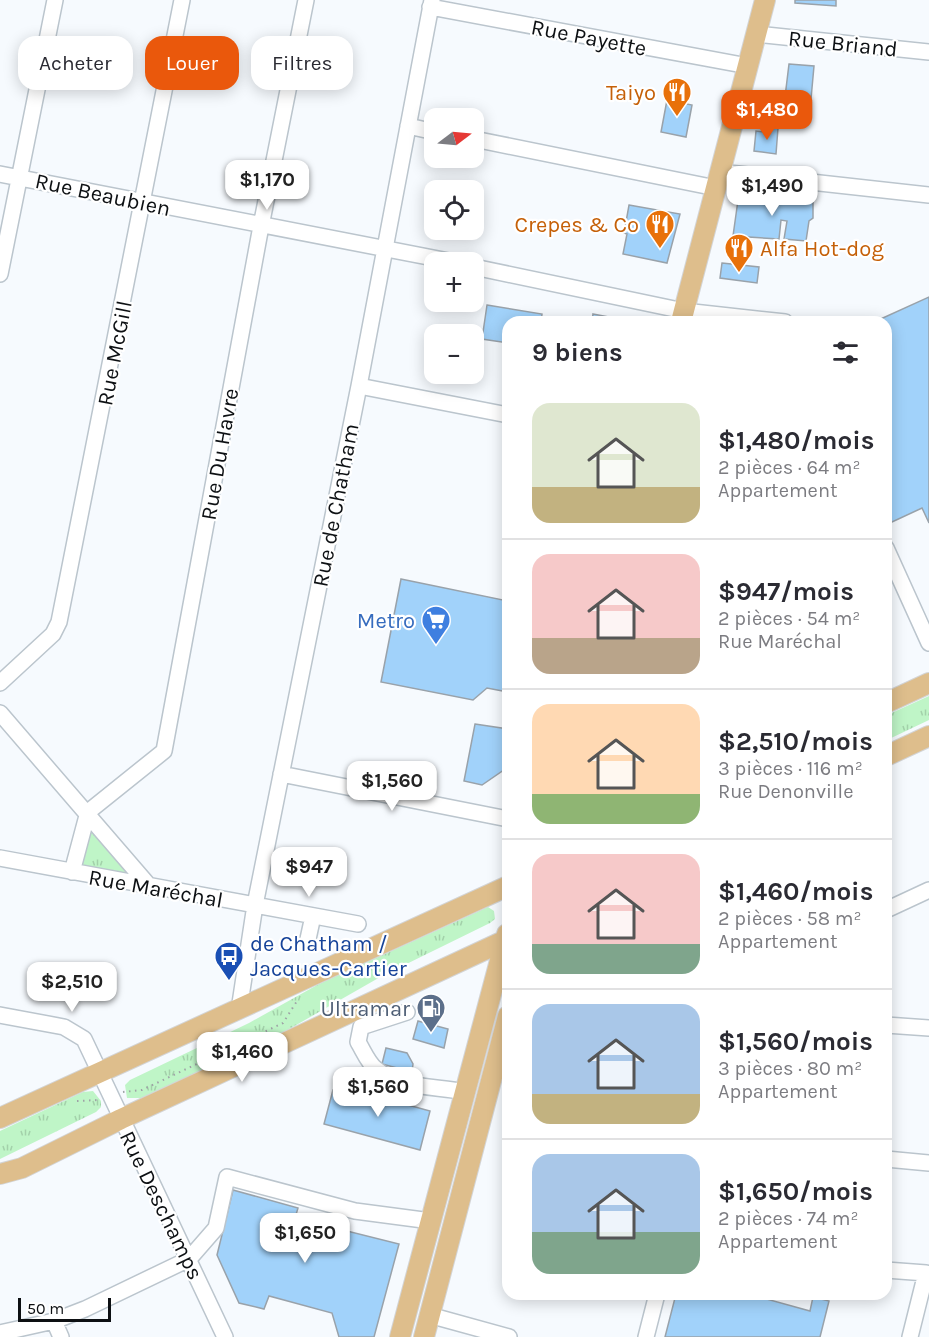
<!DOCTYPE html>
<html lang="fr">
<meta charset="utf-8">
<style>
body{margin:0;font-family:Karla,sans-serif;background:#f7f7f7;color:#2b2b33;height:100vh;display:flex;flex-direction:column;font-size:22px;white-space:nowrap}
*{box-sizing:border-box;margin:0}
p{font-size:20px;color:#7c7c81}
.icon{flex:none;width:33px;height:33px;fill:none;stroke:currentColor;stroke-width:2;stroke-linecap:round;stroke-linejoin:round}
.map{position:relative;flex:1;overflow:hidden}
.details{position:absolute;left:502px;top:316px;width:390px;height:984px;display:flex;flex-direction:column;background:#fff;border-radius:18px;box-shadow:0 3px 15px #0003}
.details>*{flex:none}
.banner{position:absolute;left:18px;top:36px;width:394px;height:54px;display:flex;gap:12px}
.needle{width:39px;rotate:74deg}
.fabs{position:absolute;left:424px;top:108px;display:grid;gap:12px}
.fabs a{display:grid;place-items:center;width:60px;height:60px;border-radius:12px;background:#fff;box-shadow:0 3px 15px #0003;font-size:30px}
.scale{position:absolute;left:18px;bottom:15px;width:93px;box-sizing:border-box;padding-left:6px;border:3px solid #0d1013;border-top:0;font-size:16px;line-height:21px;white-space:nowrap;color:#0d1013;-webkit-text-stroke:4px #fff;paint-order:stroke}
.price{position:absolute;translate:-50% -51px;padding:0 14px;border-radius:12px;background:#fff;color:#222;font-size:20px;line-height:39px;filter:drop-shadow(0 2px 3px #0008)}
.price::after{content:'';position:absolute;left:50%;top:36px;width:18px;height:14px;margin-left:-9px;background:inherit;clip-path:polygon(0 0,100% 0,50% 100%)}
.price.current{background:#ea580c;color:#fff}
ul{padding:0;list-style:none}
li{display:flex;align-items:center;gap:18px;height:150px;padding:0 30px}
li+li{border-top:2px solid #e1e1e2}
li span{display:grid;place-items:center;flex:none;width:168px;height:120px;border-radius:18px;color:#555}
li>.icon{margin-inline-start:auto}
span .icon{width:72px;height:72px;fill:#fffc;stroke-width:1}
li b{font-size:26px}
h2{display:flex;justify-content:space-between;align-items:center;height:72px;padding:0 30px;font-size:26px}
.pill{padding:0 21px;border-radius:18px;background:#fff;box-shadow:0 3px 15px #0003;font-size:21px;line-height:54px}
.pill.current{background:#ea580c;color:#fff}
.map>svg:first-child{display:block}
.grass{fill:url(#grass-tufts)}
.building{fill:#a1d2fa;stroke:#99a2aa;stroke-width:1.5}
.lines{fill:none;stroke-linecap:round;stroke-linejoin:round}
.minor-casing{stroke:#bbc5cd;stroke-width:18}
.major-casing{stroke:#d3d4d5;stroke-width:22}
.path{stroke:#9ea2a6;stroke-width:2;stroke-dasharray:1.5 4.5;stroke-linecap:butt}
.minor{stroke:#fff;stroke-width:15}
.major{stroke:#debe8c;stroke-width:20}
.labels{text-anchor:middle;stroke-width:4.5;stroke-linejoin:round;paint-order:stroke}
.street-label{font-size:22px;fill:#0d1013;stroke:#fff}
.food-label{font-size:22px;fill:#c56008;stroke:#fff;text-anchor:end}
.shop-label{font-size:22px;fill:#366cbe;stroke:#fff;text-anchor:end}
.transit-label{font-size:22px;fill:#164399;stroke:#fff;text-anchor:start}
.service-label{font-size:22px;fill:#4e5e75;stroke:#fff;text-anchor:end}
</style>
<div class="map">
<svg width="929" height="1337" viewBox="0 0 929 1337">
<defs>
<pattern id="grass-tufts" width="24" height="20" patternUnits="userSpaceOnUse" patternTransform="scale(1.5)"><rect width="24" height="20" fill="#bff5c7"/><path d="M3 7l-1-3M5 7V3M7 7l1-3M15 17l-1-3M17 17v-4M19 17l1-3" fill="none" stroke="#a3d1aa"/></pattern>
</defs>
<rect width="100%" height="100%" fill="#f6fafe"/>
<!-- grass -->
<path class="grass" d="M 929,696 L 929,720 L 887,740 L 887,715 Z
M 88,812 L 150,887 L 72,872 Z
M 488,907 L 494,911 L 495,919 L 490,923 L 382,976 L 284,1032 L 141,1098 L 127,1098 L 125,1085 L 130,1080 L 249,1023 L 319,984 Z
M 93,1091 L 101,1101 L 101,1107 L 96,1112 L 0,1159 L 0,1131 L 83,1092 Z"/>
<!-- building -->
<path class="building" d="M 795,0 L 836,0 L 836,6 L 795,3 Z
M 789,64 L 814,66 L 811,99 L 785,97 Z
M 667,100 L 692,105 L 686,137 L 661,132 Z
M 765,101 L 786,108 L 787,104 L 796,106 L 790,128 L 760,117 Z
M 764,127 L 778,128 L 776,154 L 754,151 L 756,131 L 764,132 Z
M 739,193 L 813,201 L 813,218 L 809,221 L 806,241 L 784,239 L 787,221 L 781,220 L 779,239 L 733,236 Z
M 629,205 L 680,214 L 667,263 L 623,254 L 627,234 L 624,233 Z
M 722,263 L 759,267 L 757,283 L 720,278 Z
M 929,297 L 929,523 L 922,508 L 892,522 L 886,510 L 886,322 L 874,322 Z
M 487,305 L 542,314 L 541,322 L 508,322 L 508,343 L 482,339 Z
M 593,314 L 635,322 L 592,322 Z
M 401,579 L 508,601 L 508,692 L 487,688 L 473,700 L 381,682 Z
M 475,724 L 508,729 L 508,767 L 482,785 L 464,781 Z
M 418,1021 L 448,1029 L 444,1048 L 413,1039 Z
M 386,1048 L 407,1053 L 413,1064 L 412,1072 L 382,1064 Z
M 390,1071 L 426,1079 L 420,1097 L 384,1088 Z
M 333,1090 L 351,1094 L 353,1090 L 430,1111 L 420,1150 L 324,1124 Z
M 233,1190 L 298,1208 L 295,1218 L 399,1244 L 374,1337 L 339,1337 L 332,1313 L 269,1296 L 264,1309 L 239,1303 L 217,1255 Z
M 676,1294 L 748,1294 L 810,1311 L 813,1297 L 829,1301 L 820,1337 L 665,1337 Z"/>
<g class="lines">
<!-- minor casing -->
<g class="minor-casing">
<path id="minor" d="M 430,7 L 748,66
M 756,34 L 929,52
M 408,126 L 435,132
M 474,139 L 716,188
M 720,172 L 929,195
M 0,174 L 454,262
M 474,267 L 684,311 L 785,322
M 0,274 L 55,0
M 359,386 L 508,415
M 886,548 L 929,643
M 0,683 L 53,634 L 59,622 L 182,0
M 0,713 L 150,887
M 281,774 L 508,819
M 0,858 L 358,924
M 72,872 L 88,812 L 164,751 L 261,226 L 306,0
M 886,910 L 929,890
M 308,939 L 313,916
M 239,1010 L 255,905 L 359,386 L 432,0
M 407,1012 L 361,1027 L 358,1042 C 363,1050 368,1063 376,1069 C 399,1089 437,1086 465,1092
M 0,1015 L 64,1027 L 84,1039 L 225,1337
M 886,1025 L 929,1028
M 886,1159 L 929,1163
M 886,1270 L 926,1273 L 910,1337
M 429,1315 L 509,1337
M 54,1321 L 61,1337
M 0,1333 L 54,1321 L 85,1309 L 189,1259 L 216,1228 L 227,1177 L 355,1211 L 431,1221
M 646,1337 L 657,1294"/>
</g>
<!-- major casing -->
<g class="major-casing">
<path id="major" d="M 681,322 L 765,0
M 886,703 L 929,683
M 886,756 L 929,736
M 0,1118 L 508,886
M 0,1174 L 22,1168 L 121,1119 L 508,939
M 400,1337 L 507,934
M 424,1337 L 508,1016"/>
</g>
<!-- path -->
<path class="path" d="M 123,1092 L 142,1090 L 283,1023 L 297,1001
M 77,1101 L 98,1100"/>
<!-- minor -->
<use href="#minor" class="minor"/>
<!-- major -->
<use href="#major" class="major"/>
</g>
<!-- icons -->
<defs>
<g id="restaurant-pin" transform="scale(1.5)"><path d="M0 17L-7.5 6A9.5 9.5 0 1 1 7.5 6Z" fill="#e8710a" stroke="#fff"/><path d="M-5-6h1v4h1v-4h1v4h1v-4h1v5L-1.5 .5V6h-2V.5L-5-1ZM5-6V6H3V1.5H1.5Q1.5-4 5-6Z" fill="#fff"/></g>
<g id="supermarket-pin" transform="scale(1.5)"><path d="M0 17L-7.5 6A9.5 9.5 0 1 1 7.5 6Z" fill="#3f7fe0" stroke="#fff"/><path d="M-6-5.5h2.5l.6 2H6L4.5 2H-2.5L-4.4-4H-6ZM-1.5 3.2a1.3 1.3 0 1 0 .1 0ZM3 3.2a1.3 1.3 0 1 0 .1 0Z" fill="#fff"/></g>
<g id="bus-pin" transform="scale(1.5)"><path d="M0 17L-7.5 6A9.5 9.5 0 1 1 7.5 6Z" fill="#1a4fb4" stroke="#fff"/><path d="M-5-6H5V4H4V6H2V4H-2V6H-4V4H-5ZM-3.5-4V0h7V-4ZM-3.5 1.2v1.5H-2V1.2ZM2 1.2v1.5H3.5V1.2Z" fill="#fff"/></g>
<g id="fuel-pin" transform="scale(1.5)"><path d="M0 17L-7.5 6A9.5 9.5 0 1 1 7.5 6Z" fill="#5c6f8a" stroke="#fff"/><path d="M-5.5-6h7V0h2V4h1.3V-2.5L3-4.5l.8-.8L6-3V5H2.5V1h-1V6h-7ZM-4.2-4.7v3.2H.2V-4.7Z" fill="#fff"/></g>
</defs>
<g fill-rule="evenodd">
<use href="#restaurant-pin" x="677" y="92"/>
<use href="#restaurant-pin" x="660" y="224"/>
<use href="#restaurant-pin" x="739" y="248"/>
<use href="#supermarket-pin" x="436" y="620"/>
<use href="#bus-pin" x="229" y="956"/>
<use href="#fuel-pin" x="431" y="1008"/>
</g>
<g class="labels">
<!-- street labels -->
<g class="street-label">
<text transform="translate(589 37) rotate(11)" y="8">Rue Payette</text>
<text transform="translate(843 43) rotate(6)" y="8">Rue Briand</text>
<text transform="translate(103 194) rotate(12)" y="8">Rue Beaubien</text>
<text transform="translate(114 353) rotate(-79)" y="8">Rue McGill</text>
<text transform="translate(219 454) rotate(-80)" y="8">Rue Du Havre</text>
<text transform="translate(335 505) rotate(-79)" y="8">Rue de Chatham</text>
<text transform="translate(156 888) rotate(10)" y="8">Rue Maréchal</text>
<text transform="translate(162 1205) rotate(64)" y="8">Rue Deschamps</text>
</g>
<!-- food labels -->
<g class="food-label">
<text x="656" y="100">Taiyo</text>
<text x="639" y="232">Crepes &amp; Co</text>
<text x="760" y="256" text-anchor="start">Alfa Hot-dog</text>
</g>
<!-- shop labels -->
<g class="shop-label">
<text x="415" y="628">Metro</text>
</g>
<!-- transit labels -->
<g class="transit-label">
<text x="250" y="951">de Chatham /<tspan x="250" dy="25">Jacques-Cartier</tspan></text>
</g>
<!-- service labels -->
<g class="service-label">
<text x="410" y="1016">Ultramar</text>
</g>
</g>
</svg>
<div class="fabs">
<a><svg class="needle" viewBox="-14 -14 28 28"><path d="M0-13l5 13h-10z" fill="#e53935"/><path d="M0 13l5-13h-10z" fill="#7c7c81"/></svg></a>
<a><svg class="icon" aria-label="locate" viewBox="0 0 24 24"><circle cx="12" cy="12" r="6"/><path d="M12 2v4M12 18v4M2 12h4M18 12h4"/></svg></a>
<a>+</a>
<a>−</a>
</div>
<div class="scale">50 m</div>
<b class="price current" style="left:767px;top:141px">$1,480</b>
<b class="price" style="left:267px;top:211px">$1,170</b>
<b class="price" style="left:772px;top:217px">$1,490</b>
<b class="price" style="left:392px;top:812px">$1,560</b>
<b class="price" style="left:309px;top:898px">$947</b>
<b class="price" style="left:72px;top:1013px">$2,510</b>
<b class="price" style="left:242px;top:1083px">$1,460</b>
<b class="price" style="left:378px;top:1118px">$1,560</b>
<b class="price" style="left:305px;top:1264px">$1,650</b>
<div class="banner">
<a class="pill">Acheter</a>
<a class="pill current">Louer</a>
<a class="pill">Filtres</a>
</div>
<section class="details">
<h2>9 biens<svg class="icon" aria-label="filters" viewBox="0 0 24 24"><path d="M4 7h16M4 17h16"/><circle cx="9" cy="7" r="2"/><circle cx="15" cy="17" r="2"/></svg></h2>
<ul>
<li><span style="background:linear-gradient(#dfe7d0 70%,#c2b280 0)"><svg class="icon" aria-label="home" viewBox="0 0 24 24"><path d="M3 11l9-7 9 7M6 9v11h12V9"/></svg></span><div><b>$1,480/mois</b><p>2 pièces · 64 m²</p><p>Appartement</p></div></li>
<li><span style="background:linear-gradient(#f6c9c9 70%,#b9a48a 0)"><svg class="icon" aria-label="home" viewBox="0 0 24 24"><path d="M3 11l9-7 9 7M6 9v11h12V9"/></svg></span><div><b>$947/mois</b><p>2 pièces · 54 m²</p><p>Rue Maréchal</p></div></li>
<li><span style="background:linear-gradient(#ffd9b3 75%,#8fb573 0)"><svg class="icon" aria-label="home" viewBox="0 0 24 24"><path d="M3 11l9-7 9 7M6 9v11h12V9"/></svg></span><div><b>$2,510/mois</b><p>3 pièces · 116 m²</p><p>Rue Denonville</p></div></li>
<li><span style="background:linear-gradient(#f6c9c9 75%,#7fa58c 0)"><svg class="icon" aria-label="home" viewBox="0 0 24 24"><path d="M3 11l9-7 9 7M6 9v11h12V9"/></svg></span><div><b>$1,460/mois</b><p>2 pièces · 58 m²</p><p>Appartement</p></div></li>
<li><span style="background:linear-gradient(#a9c7e8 75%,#c2b280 0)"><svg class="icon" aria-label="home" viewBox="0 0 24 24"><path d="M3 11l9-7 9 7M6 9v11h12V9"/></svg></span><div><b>$1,560/mois</b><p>3 pièces · 80 m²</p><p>Appartement</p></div></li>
<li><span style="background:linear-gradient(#a9c7e8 65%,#7fa58c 0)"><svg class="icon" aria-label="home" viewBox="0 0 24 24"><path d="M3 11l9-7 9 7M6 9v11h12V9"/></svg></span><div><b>$1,650/mois</b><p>2 pièces · 74 m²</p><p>Appartement</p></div></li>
</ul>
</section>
</div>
